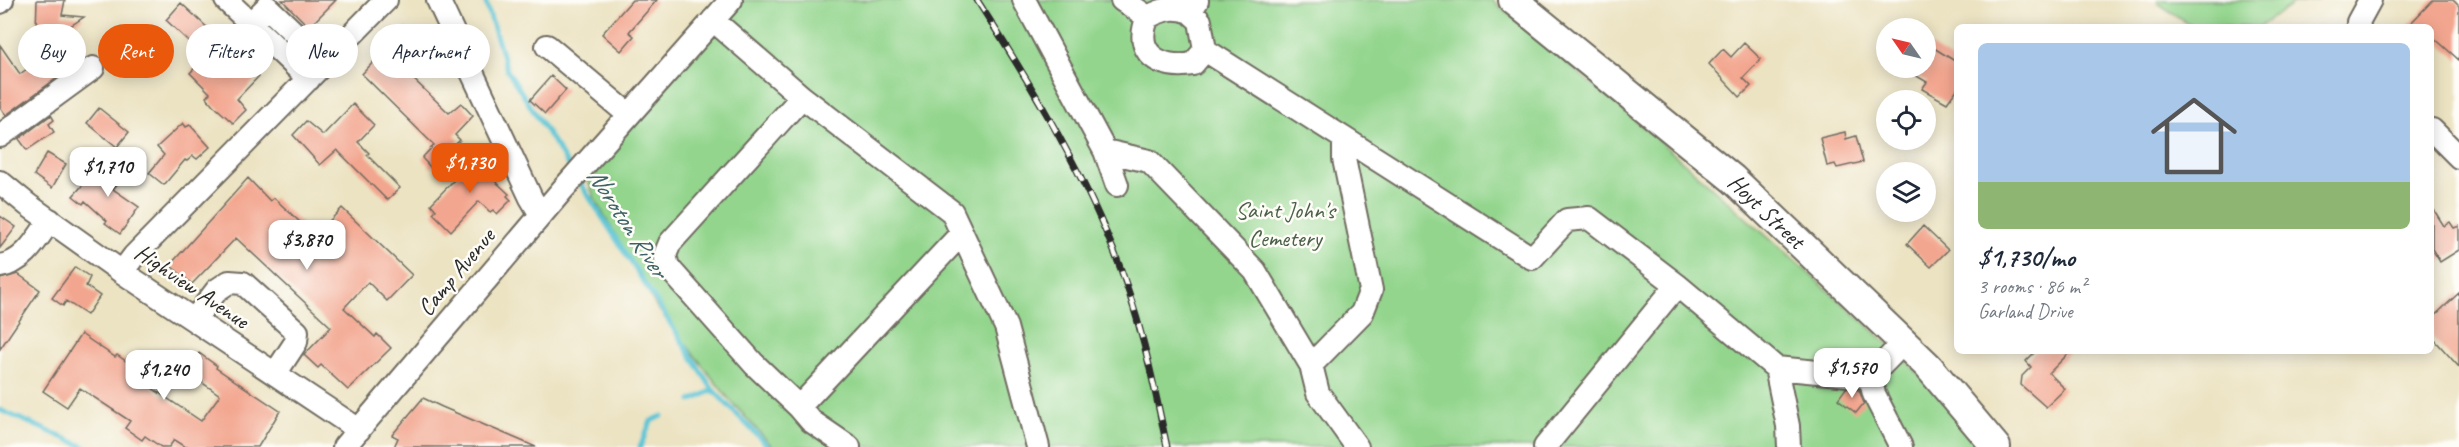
<!DOCTYPE html>
<meta charset="utf-8">
<style>
body{margin:0;font-family:Caveat,sans-serif;background:#f6f6f7;color:#1f2937;height:100vh;display:flex;flex-direction:column;font-size:22px;white-space:nowrap}
*{box-sizing:border-box;margin:0}
p{font-size:20px;color:#747a83}
.icon{flex:none;width:33px;height:33px;fill:none;stroke:currentColor;stroke-width:2;stroke-linecap:round;stroke-linejoin:round}
.map{position:relative;flex:1;overflow:hidden}
.side{position:absolute;left:1954px;top:24px;width:480px;height:330px;display:flex;flex-direction:column;background:#fff;border-radius:9px;box-shadow:0 3px 15px #0003}
.side>*{flex:none}
.banner{position:absolute;left:18px;top:24px;width:570px;height:54px;display:flex;gap:12px}
.needle{width:39px;rotate:304deg}
.controls{position:absolute;left:1876px;top:18px;display:grid;gap:12px}
.controls a{display:grid;place-items:center;width:60px;height:60px;border-radius:50%;background:#fff;box-shadow:0 3px 15px #0003;font-size:30px}
.price{position:absolute;translate:-50% -51px;padding:0 14px;border-radius:12px;background:#fff;color:#222;font-size:20px;line-height:39px;filter:drop-shadow(0 2px 3px #0008)}
.price::after{content:'';position:absolute;left:50%;top:36px;width:18px;height:14px;margin-left:-9px;background:inherit;clip-path:polygon(0 0,100% 0,50% 100%)}
.price.selected{background:#ea580c;color:#fff}
ul{padding:0;list-style:none}
li{display:grid;align-content:center;gap:12px;height:318px;padding:0 24px}
li+li{border-top:2px solid #e0e1e3}
li span{display:grid;place-items:center;height:186px;border-radius:9px;color:#555}
li>.icon{margin-inline-start:auto}
span .icon{width:108px;height:108px;fill:#fffc;stroke-width:1}
li b{font-size:26px}
.pill{padding:0 21px;border-radius:27px;background:#fff;box-shadow:0 3px 15px #0003;font-size:21px;line-height:54px}
.pill.selected{background:#ea580c;color:#fff}
.map>svg:first-child{display:block}
.green{fill:#93d58d;stroke:#5f805c;stroke-width:1.5}
.lines{fill:none;stroke-linecap:round;stroke-linejoin:round}
.stream{stroke:#5bc5d5;stroke-width:5}
.building{fill:#f3a68f}
.minor-casing{stroke:#6f6b60;stroke-width:26}
.major-casing{stroke:#6f6b60;stroke-width:32}
.minor{stroke:#fff;stroke-width:22}
.major{stroke:#fff;stroke-width:28}
.rail-casing{stroke:#2b2b2b;stroke-width:7}
.rail{stroke:#fdfcf7;stroke-width:4.5;stroke-dasharray:14;stroke-linecap:butt}
.labels{text-anchor:middle;stroke-width:5;stroke-linejoin:round;paint-order:stroke}
.park-label{font-size:24px;fill:#4a5e48;stroke:#fdfcf7}
.street-label{font-size:24px;fill:#2b2b2b;stroke:#fdfcf7}
.water-label{font-size:26px;font-style:italic;fill:#3c6166;stroke:#fdfcf7}
</style>
<div class="map">
<svg width="2459" height="447" viewBox="0 0 2459 447">
<rect width="100%" height="100%" fill="#fdfcf7"/>
<filter id="ink" filterUnits="userSpaceOnUse"><feTurbulence type="fractalNoise" baseFrequency=".0167" numOctaves="2"/><feDisplacementMap in="SourceGraphic" scale="12" xChannelSelector="R" yChannelSelector="G"/><feConvolveMatrix kernelMatrix="1 2 1 2 8 2 1 2 1" color-interpolation-filters="sRGB"/></filter>
<filter id="wash" filterUnits="userSpaceOnUse"><feTurbulence type="fractalNoise" baseFrequency=".008" numOctaves="4" result="noise"/><feDisplacementMap in="SourceGraphic" scale="24" xChannelSelector="R" yChannelSelector="G"/><feGaussianBlur stdDeviation="1.35" result="paint"/><feColorMatrix in="noise" values="0 0 0 0 0 0 0 0 0 0 0 0 0 0 0 0 0 1.4 0 .05"/><feComposite in="paint" operator="in"/></filter>
<g filter="url(#wash)">
<rect width="100%" height="100%" fill="#ece3c2"/>
<!-- green -->
<path class="green" d="M 743,0 L 1492,0 L 1657,139 L 1902,356 L 1985,447 L 773,447 L 728,398 L 656,306 L 594,197 L 585,172 Z
M 2158,0 L 2320,0 L 2293,4 L 2259,27 L 2193,27 L 2158,3 Z"/>
<g class="lines">
<!-- stream -->
<path class="stream" d="M 485,0 L 507,70 L 572,171
M 579,181 L 713,390 L 769,447
M 691,401 L 713,390
M 0,410 L 85,447
M 640,447 L 651,421 L 662,416"/>
</g>
<g id="blocks">
<!-- building -->
<path class="building" d="M 37,0 L 65,0 L 62,15 L 84,17 L 63,31 L 83,59 L 6,115 L 0,107 L 0,45 L 20,74 L 42,58 L 29,34 L 36,30 Z
M 282,0 L 336,0 L 309,27 Z
M 632,0 L 657,0 L 629,32 L 634,36 L 621,51 L 602,34 Z
M 2433,0 L 2453,0 L 2459,6 L 2459,60 L 2432,36 L 2432,27 L 2407,27 Z
M 181,3 L 259,76 L 237,99 L 246,110 L 233,123 L 213,105 L 206,97 L 210,93 L 190,73 L 205,57 L 166,20 Z
M 406,28 L 429,51 L 408,74 L 449,113 L 461,103 L 473,116 L 455,135 L 460,140 L 431,168 L 422,158 L 434,145 L 362,74 Z
M 1744,43 L 1761,59 L 1743,78 L 1751,86 L 1740,97 L 1709,64 L 1723,49 L 1731,57 Z
M 1926,43 L 1958,63 L 1958,88 L 1947,103 L 1922,89 L 1927,82 L 1903,68 L 1926,68 Z
M 551,76 L 566,90 L 545,114 L 530,100 Z
M 353,104 L 374,125 L 358,142 L 369,153 L 367,155 L 400,188 L 387,200 L 337,150 L 320,165 L 293,135 L 306,121 L 323,135 Z
M 99,108 L 129,132 L 117,147 L 87,123 Z
M 51,115 L 54,120 L 49,124 L 54,132 L 27,150 L 19,139 Z
M 183,123 L 186,127 L 190,125 L 210,147 L 197,159 L 193,156 L 187,161 L 185,160 L 164,185 L 149,173 L 164,155 L 157,147 Z
M 1845,132 L 1846,139 L 1856,136 L 1863,162 L 1837,168 L 1835,164 L 1827,166 L 1820,138 Z
M 47,153 L 66,164 L 52,188 L 34,175 Z
M 477,156 L 498,176 L 494,180 L 509,194 L 507,196 L 511,200 L 497,214 L 493,210 L 490,212 L 479,201 L 451,231 L 433,213 L 436,210 L 431,204 Z
M 111,162 L 125,175 L 113,189 L 139,207 L 120,234 L 105,223 L 107,221 L 85,201 L 83,204 L 73,196 L 97,169 L 102,172 Z
M 248,178 L 270,201 L 274,198 L 315,236 L 342,208 L 412,275 L 387,301 L 368,282 L 344,308 L 375,337 L 377,334 L 391,348 L 348,390 L 321,365 L 318,368 L 304,355 L 331,327 L 236,238 L 192,284 L 170,265 Z
M 2432,207 L 2444,226 L 2450,222 L 2454,228 L 2459,226 L 2459,250 L 2440,262 L 2432,249 Z
M 0,216 L 16,227 L 0,248 Z
M 1923,226 L 1948,250 L 1931,267 L 1907,244 Z
M 75,267 L 90,277 L 86,286 L 100,296 L 87,315 L 66,301 L 63,306 L 52,298 Z
M 18,274 L 40,290 L 0,349 L 0,279 Z
M 2459,293 L 2459,367 L 2432,337 L 2432,318 Z
M 81,334 L 115,357 L 117,355 L 156,382 L 152,388 L 201,421 L 220,395 L 191,375 L 195,370 L 190,366 L 199,353 L 217,366 L 216,368 L 280,411 L 258,447 L 185,447 L 174,440 L 169,447 L 161,447 L 145,436 L 142,440 L 125,428 L 130,421 L 80,388 L 67,407 L 43,391 Z
M 2036,351 L 2071,351 L 2049,373 L 2065,389 L 2046,407 L 2021,385 L 2022,376 L 2031,367 L 2026,361 Z
M 1846,388 L 1859,390 L 1864,403 L 1856,413 L 1838,399 Z
M 423,398 L 442,407 L 536,447 L 394,447 L 398,438 L 392,435 Z"/>
</g>
</g>
<g filter="url(#ink)">
<use href="#blocks" fill-opacity="0" stroke="#6f6b60" stroke-width="1.5"/>
<g class="lines">
<!-- minor casing -->
<g class="minor-casing">
<path id="minor" d="M 226,0 L 309,79
M 438,0 L 531,198 L 541,215
M 1024,0 L 1105,151 L 1117,185
M 1122,0 L 1148,17 C 1163,9 1174,6 1190,12 L 1197,1
M 0,2 L 2,0
M 1190,12 L 1200,21 L 1205,50 L 1532,258 L 1567,220 L 1589,218 L 1677,285 L 1545,447
M 1148,17 C 1132,53 1160,70 1193,64 L 1205,50
M 713,20 L 802,97 L 952,212 L 1006,327 L 1038,447
M 251,23 L 267,7 L 325,62
M 2359,27 L 2358,22 L 2370,0
M 547,46 L 628,114
M 2432,130 L 2459,157
M 0,136 L 93,68
M 1344,139 L 1344,159 L 1371,290 L 1362,313 L 1311,365 L 1318,393 L 1357,447
M 1105,151 L 1149,161 L 1255,271 L 1311,365
M 0,182 L 28,205 L 122,272 L 359,430
M 0,266 C 24,263 37,239 50,220
M 122,272 L 134,256 L 386,0
M 1677,285 L 1776,368 L 1870,377 L 1904,342
M 194,320 L 217,290 L 229,282 L 243,283 L 297,332 L 296,342 L 275,374
M 1776,368 L 1788,426 L 1789,447
M 1870,377 L 1874,394 L 1901,447
M 799,407 L 754,364 L 668,267 L 665,255 L 670,243 L 802,97
M 344,447 L 564,188 L 731,0
M 849,447 L 811,421 L 799,407 L 962,233"/>
</g>
<!-- major casing -->
<g class="major-casing">
<g id="major">
<path id="s1" d="M 1513,0 L 1733,179 L 1928,366 L 1996,447"/>
</g>
</g>
<!-- minor -->
<use href="#minor" class="minor"/>
<!-- major -->
<use href="#major" class="major"/>
<!-- rail casing -->
<g class="rail-casing">
<path id="rail" d="M 977,0 C 1028,80 1077,160 1113,249 C 1139,312 1153,380 1167,447"/>
</g>
<!-- rail -->
<use href="#rail" class="rail"/>
</g>
</g>
<g class="labels">
<!-- park labels -->
<g class="park-label">
<text x="1285" y="218">Saint John's<tspan x="1285" dy="28">Cemetery</tspan></text>
</g>
<!-- street labels -->
<g class="street-label">
<text dy="8" stroke="none"><textPath href="#s1" startOffset="330">Hoyt Street</textPath></text>
<text transform="translate(456 272) rotate(-50)" y="8">Camp Avenue</text>
<text transform="translate(192 286) rotate(34)" y="8">Highview Avenue</text>
</g>
<!-- water labels -->
<g class="water-label">
<text transform="translate(628 222) rotate(57)" y="9">Noroton River</text>
</g>
</g>
</svg>
<div class="controls">
<a><svg class="needle" viewBox="-14 -14 28 28"><path d="M0-13l5 13h-10z" fill="#e53935"/><path d="M0 13l5-13h-10z" fill="#747a83"/></svg></a>
<a><svg class="icon" aria-label="locate" viewBox="0 0 24 24"><circle cx="12" cy="12" r="6"/><path d="M12 2v4M12 18v4M2 12h4M18 12h4"/></svg></a>
<a><svg class="icon" aria-label="layers" viewBox="0 0 24 24"><path d="M12 4l9 5-9 5-9-5zM3 14l9 5 9-5"/></svg></a>
</div>
<b class="price selected" style="left:470px;top:194px">$1,730</b>
<b class="price" style="left:108px;top:198px">$1,710</b>
<b class="price" style="left:307px;top:271px">$3,870</b>
<b class="price" style="left:1852px;top:399px">$1,570</b>
<b class="price" style="left:164px;top:401px">$1,240</b>
<div class="banner">
<a class="pill">Buy</a>
<a class="pill selected">Rent</a>
<a class="pill">Filters</a>
<a class="pill">New</a>
<a class="pill">Apartment</a>
</div>
<section class="side">
<ul>
<li><span style="background:linear-gradient(#a9c7e8 75%,#8fb573 0)"><svg class="icon" aria-label="home" viewBox="0 0 24 24"><path d="M3 11l9-7 9 7M6 9v11h12V9"/></svg></span><div><b>$1,730/mo</b><p>3 rooms · 86 m²</p><p>Garland Drive</p></div></li>
</ul>
</section>
</div>
